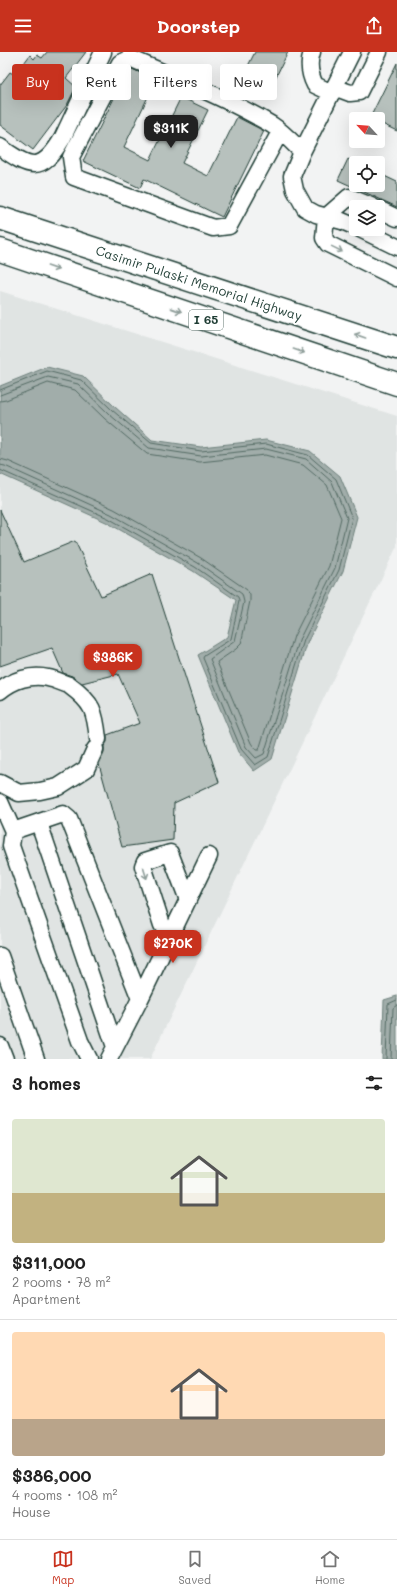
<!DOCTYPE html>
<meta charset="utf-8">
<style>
body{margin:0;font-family:Mali,sans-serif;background:#f6f6f6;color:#222;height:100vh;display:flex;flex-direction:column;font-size:15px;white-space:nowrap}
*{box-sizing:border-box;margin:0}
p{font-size:13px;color:#767676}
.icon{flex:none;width:22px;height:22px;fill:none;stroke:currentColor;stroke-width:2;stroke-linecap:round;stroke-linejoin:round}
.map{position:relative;height:1007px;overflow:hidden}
.sheet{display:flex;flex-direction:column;background:#fff;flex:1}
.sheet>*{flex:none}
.top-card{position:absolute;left:12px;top:12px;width:373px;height:36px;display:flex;gap:8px}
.needle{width:26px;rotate:296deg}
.fabs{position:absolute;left:349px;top:60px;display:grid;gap:8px}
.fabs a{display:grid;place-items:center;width:36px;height:36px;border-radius:4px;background:#fff;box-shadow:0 4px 16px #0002;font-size:20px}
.price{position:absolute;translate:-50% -34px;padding:0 9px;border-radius:8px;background:#c8321e;color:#fff;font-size:13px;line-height:26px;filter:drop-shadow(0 1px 2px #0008)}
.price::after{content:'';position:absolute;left:50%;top:24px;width:12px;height:9px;margin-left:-6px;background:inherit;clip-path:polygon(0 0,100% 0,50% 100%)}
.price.on{background:#222;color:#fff}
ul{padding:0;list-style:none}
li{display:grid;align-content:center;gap:8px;height:212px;padding:0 12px}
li+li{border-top:1px solid #e0e0e0}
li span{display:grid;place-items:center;height:124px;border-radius:4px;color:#555}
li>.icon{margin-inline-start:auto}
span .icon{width:72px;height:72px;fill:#fffc;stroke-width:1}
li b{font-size:17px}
h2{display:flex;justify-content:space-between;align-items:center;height:48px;padding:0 12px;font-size:17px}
.pill{padding:0 14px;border-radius:4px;background:#fff;box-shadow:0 4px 16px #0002;font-size:14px;line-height:36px}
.pill.on{background:#c8321e;color:#fff}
header{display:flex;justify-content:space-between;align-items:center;height:52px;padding:0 12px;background:#c8321e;color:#fff;font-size:18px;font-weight:700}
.tabs{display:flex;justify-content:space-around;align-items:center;height:56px;border-top:1px solid #e0e0e0;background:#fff;font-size:11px;color:#767676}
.tabs a{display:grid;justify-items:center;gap:2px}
.tabs .on{color:#c8321e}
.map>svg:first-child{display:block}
.built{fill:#e0e4e3}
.water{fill:#a1adaa;stroke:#6d807b}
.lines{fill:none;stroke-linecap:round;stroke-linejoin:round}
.shore{stroke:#536a63;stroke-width:1}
.building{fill:#b7c1bd;stroke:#1f3d34}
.minor-casing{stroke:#1f3d34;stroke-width:19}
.highway-casing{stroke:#1f3d34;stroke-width:25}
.minor{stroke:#fff;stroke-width:16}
.highway{stroke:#fff;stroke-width:22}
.oneway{stroke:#8f9e9a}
.labels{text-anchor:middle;stroke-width:3.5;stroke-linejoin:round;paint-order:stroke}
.shield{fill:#fff;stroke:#627771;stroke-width:1}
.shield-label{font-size:12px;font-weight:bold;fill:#1f3d34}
.street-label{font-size:13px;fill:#1f3d34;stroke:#fff}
</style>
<header><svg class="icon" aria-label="menu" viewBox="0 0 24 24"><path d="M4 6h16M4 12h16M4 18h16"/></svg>Doorstep<svg class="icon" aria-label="share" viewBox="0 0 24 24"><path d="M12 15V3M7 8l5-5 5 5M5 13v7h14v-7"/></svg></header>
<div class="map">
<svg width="397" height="1007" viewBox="0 0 397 1007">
<rect width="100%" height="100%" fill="#f2f3f3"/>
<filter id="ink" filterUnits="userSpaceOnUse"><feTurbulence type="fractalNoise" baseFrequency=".025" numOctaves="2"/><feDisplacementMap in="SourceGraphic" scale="8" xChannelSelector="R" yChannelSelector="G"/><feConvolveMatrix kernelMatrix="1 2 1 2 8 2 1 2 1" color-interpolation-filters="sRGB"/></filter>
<g filter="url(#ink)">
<!-- built -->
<path class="built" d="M 0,239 L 397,364 L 397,494 L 150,1007 L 0,1007 Z"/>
<!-- water -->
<path class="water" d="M 47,315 L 83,324 L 115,355 L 152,388 L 201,395 L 266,388 L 310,399 L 340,424 L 357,465 L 343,519 L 308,589 L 272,707 L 254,719 L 238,700 L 198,603 L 227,585 L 236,548 L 193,519 L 106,470 L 0,422 L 0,334 Z
M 397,944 L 397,1007 L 382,1007 L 384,948 Z"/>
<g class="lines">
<!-- shore -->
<path class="shore" d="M 0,338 L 47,319 L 81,328 L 112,358 L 151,391 L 201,399 L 266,392 L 308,403 L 336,427 L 352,466 L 339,518 L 304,588 L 268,705 L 255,713 L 241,697 L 203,606 L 204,604 L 231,587 L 239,549 L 238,545 L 195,515 L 108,466 L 0,418
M 0,343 L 48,325 L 78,332 L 109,362 L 149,396 L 201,404 L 266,397 L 306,407 L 332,430 L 347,466 L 335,516 L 300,586 L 264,702 L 256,706 L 246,695 L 210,607 L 235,589 L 244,550 L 242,542 L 198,511 L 111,462 L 5,414 L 0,413
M 0,349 L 6,348 L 48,331 L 75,338 L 105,367 L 147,402 L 200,410 L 265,403 L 303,413 L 327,433 L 341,466 L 329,514 L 294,584 L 259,698 L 256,698 L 251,691 L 217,610 L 236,597 L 241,592 L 250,549 L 250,543 L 247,538 L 201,506 L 114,457 L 8,409 L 0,407
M 386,1007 L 388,952 L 397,948
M 391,1007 L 393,956 L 397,953"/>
</g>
<!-- building -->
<path class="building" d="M 47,0 L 86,0 L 66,26 L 76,35 L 67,53 L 33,98 L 0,73 L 0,33 L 10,20 L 15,23 L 30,3 L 34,7 L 37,3 L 42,6 Z
M 255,0 L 288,0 L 268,41 L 241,28 Z
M 397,11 L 397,79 L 378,70 L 378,67 L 370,66 Z
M 130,16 L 156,28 L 124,95 L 150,108 L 181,45 L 208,58 L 182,111 L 208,124 L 237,65 L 264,79 L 222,165 L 144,127 L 140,136 L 83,109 L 128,18 Z
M 348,107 L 356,111 L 356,133 L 378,133 L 378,121 L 397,130 L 397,155 L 338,128 Z
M 0,458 L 24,510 L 75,489 L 101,544 L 152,522 L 219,730 L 174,751 L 173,788 L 122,795 L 99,712 L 104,701 L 104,694 L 107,690 L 107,683 L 140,671 L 118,622 L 82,631 L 72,624 L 63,621 L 52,596 L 0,614 Z"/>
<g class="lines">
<!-- minor casing -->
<g class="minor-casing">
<path id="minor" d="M 312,0 C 308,11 310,23 315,33 L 332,41
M 352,0 L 302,100 L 292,124 L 295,138 L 305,156 L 316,162 L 342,169 L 356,175
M 334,35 L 350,41 L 359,40 L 379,0
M 280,80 L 229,174 L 213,176 L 74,125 L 71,105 L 120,11 L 130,6 C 177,27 227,46 272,73 C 283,80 293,91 302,100
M 0,95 C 30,116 41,122 62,87 L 103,0
M 373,155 L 349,145 L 326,165 L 324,186 L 328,192 L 397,226
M 378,157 L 397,166
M 360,177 L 397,195
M 70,634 C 93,651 95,659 98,687
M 0,639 C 13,628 31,622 48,626 C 55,627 62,631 69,633
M 0,731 L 19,741 L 40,739 L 58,735 L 86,717 L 95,697
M 0,750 L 13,779
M 39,771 L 115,995
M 172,881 L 162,873 L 143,814 L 145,809 L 170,801 L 188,848
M 0,904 L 36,1007
M 0,994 L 5,1007
M 89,1007 L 80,989 L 11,794 L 13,779 L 63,762 L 69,767 L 140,947
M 109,1007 L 140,947 L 209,804"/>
</g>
<!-- highway casing -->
<g class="highway-casing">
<path id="highway" d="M 0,166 L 397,296
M 0,198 L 397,332"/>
</g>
<!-- minor -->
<use href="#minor" class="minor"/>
<!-- highway -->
<use href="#highway" class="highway"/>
</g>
<!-- one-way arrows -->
<defs><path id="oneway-shaft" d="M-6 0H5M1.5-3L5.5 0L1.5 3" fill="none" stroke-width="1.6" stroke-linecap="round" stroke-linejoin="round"/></defs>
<g class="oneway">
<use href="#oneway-shaft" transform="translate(337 197) rotate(26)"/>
<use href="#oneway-shaft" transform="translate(53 216) rotate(19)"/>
<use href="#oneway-shaft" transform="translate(176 258) rotate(19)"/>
<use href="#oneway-shaft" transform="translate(360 284) rotate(-161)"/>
<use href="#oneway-shaft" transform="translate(299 299) rotate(19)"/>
<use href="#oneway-shaft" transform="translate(145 821) rotate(72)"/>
</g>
</g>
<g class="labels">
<!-- shield labels -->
<rect class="shield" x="189" y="258" width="34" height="20" rx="3"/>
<g class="shield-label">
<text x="206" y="272">I 65</text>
</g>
<!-- street labels -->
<g class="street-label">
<text transform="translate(199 231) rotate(18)" y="5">Casimir Pulaski Memorial Highway</text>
</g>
</g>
</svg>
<div class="fabs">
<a><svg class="needle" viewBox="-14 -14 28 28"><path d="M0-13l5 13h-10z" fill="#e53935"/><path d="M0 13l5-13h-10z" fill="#767676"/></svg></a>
<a><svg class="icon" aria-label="locate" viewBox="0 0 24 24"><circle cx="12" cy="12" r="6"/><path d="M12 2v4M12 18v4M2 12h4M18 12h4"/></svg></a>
<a><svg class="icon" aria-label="layers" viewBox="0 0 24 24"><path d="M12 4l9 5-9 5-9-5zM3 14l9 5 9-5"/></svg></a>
</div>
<b class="price on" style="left:171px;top:97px">$311K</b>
<b class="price" style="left:113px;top:626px">$386K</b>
<b class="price" style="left:173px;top:912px">$270K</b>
<div class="top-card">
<a class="pill on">Buy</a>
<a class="pill">Rent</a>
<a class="pill">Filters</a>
<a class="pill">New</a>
</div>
</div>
<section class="sheet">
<h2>3 homes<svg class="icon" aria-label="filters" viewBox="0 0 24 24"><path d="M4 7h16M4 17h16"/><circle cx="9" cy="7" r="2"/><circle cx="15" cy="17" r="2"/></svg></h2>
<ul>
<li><span style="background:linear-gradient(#dfe7d0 60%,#c2b280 0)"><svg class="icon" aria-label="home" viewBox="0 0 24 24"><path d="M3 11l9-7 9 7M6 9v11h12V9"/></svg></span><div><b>$311,000</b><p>2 rooms · 78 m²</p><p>Apartment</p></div></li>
<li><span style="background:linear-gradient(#ffd9b3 70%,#b9a48a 0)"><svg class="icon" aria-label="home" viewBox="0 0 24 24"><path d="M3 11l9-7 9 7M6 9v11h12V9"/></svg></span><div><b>$386,000</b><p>4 rooms · 108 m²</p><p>House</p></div></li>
</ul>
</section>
<nav class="tabs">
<a class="on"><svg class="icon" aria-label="map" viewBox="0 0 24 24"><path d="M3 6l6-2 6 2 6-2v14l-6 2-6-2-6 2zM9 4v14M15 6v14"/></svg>Map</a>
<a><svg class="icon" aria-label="saved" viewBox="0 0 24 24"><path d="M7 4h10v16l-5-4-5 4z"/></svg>Saved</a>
<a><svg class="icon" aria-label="home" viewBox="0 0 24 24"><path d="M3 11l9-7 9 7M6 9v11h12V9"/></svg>Home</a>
</nav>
